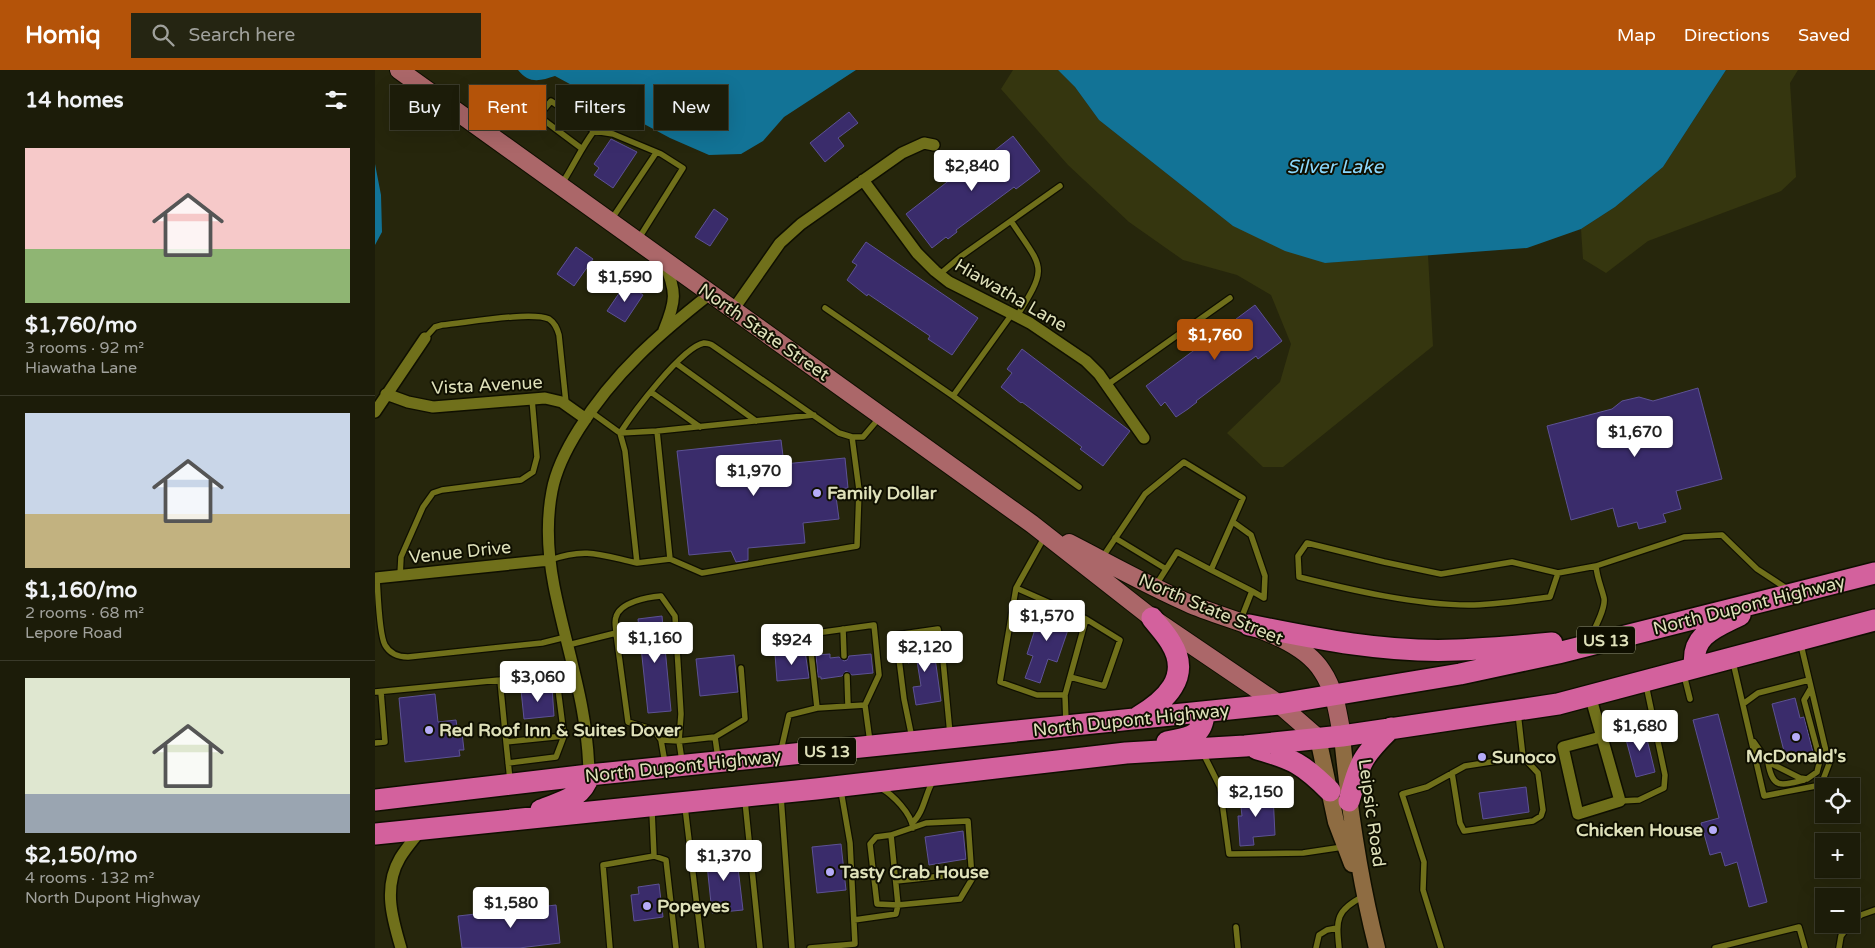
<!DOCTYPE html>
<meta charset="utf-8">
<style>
body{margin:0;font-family:"Varela Round",sans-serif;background:#252512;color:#f1f3f6;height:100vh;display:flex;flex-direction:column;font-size:19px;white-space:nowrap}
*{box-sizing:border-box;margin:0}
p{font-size:16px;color:#a0a19c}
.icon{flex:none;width:28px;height:28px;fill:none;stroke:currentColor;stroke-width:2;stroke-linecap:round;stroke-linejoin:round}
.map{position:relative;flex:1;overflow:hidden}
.side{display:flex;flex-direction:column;background:#1c1c09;width:375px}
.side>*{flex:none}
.banner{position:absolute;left:15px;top:15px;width:475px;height:45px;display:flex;gap:10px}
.tools{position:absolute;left:1440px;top:708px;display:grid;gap:10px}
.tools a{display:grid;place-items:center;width:45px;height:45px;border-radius:0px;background:#1c1c09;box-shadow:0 5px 20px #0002,0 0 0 1px #3a3a2a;font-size:25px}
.price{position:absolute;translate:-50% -42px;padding:0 11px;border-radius:5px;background:#fff;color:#222;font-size:16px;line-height:32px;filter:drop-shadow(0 1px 2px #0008)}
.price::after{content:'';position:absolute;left:50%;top:30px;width:15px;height:11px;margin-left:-8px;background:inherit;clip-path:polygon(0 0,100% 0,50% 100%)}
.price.on{background:#b45309;color:#fff}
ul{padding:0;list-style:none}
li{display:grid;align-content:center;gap:10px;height:265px;padding:0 25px}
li+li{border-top:1px solid #3a3a2a}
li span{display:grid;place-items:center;height:155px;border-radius:0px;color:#555}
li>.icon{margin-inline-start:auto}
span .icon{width:90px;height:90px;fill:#fffc;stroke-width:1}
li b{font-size:21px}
h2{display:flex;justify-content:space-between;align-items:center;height:60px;padding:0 25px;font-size:21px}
.chip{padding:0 18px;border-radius:0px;background:#1c1c09;box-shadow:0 5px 20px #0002,0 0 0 1px #3a3a2a;font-size:18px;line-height:45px}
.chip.on{background:#b45309;color:#fff}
header{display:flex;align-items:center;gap:30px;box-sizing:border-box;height:70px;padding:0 25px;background:#b45309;color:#fff}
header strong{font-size:24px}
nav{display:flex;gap:28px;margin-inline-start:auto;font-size:18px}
.search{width:350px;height:45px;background:#252512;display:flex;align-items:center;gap:12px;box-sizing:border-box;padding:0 18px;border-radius:0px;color:#a0a19c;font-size:19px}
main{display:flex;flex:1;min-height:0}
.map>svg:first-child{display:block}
.green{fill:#35360f}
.water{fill:#127396}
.building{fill:#3a2c6b;stroke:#5d5294}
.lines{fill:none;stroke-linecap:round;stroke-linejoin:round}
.lane-casing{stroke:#0f0f00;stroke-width:8}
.street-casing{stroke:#0f0f00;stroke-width:14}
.secondary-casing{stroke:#0f0f00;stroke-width:19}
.primary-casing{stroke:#0f0f00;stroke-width:20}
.highway-casing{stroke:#0f0f00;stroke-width:24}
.lane{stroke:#70701b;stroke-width:5.5}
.street{stroke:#70701b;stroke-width:11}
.secondary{stroke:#8e6c42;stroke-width:16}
.primary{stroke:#ab6769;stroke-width:18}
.highway{stroke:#d3619d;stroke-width:21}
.poi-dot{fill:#b6acf8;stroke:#0f0f00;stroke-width:2}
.labels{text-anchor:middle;stroke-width:4;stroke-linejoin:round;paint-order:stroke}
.shield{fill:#0f0f00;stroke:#a1a282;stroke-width:1}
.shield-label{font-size:16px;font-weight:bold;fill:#dfe1ba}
.street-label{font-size:18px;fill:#dfe1ba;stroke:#0f0f00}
.poi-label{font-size:18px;font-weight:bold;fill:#dfe1ba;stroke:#0f0f00;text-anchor:start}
.water-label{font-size:19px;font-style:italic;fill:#8bd8fd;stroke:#0f0f00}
</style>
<header>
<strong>Homiq</strong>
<div class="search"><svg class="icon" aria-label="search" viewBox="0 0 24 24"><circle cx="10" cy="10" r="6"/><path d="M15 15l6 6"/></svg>Search here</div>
<nav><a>Map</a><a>Directions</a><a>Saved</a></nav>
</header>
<main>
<section class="side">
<h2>14 homes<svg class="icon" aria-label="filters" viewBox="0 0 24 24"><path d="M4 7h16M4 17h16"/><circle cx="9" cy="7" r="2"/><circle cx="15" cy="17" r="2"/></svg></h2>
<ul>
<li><span style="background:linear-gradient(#f6c9c9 65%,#8fb573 0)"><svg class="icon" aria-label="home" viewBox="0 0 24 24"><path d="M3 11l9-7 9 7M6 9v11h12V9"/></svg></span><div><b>$1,760/mo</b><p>3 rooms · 92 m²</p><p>Hiawatha Lane</p></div></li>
<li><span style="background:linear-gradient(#c9d6e8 65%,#c2b280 0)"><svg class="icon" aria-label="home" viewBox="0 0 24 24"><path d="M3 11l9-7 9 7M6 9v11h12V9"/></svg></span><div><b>$1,160/mo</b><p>2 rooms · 68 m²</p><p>Lepore Road</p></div></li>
<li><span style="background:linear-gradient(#dfe7d0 75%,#9aa5b1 0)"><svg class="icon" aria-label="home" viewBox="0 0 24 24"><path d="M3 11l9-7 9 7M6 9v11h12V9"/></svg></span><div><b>$2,150/mo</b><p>4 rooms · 132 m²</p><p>North Dupont Highway</p></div></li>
</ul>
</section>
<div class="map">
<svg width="1500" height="878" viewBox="0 0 1500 878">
<rect width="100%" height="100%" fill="#26260c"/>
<!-- green -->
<path class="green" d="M 638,0 L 683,0 L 700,17 L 724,50 L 858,156 L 950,193 L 1053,185 L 1058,276 L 908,397 L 888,397 L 852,363 L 905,312 L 916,274 L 896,225 L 862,205 L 808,190 L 754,152 L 693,95 L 626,19 Z
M 1351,0 L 1423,0 L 1415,13 L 1421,107 L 1406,121 L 1273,171 L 1231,203 L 1208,189 L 1206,159 L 1240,137 L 1288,97 Z"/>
<!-- water -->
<path class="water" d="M 143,0 L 481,0 L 409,47 L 388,71 L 366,84 L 334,85 L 295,68 L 180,6 C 165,11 154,14 143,0 Z
M 683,0 L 1351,0 L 1288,97 L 1240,137 L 1206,159 L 1152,178 L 950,193 L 910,181 L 858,156 L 724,50 L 700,17 Z
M 0,94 L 6,125 L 7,162 L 0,175 Z"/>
<!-- building -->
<path class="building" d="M 474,42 L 483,53 L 463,68 L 469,76 L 450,92 L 435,73 Z
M 638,66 L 665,101 L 641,119 L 639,117 L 581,160 L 582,162 L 573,169 L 571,167 L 557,178 L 531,144 L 603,88 L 605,92 Z
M 236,69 L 262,82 L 238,118 L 219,105 L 224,98 L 219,94 Z
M 339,139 L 353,149 L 335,176 L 320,167 Z
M 491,172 L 603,248 L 577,285 L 553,269 L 555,266 L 493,224 L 492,226 L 472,210 L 482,195 L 477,192 Z
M 201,177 L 218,189 L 199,216 L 182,204 Z
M 251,213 L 268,225 L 250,252 L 232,241 Z
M 880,235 L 907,271 L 883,289 L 881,286 L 821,331 L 822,332 L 813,339 L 801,347 L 790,332 L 786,336 L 771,316 Z
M 647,279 L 755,361 L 728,396 L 705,379 L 707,377 L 647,332 L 646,333 L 626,317 L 637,303 L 632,299 Z
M 1323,318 L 1347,409 L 1301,421 L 1306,439 L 1288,444 L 1291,452 L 1264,459 L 1262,452 L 1243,457 L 1238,438 L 1196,450 L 1172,356 L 1237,339 L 1247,331 L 1264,327 L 1278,331 Z
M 406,370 L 409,394 L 470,388 L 473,418 L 460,419 L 464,449 L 428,453 L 430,473 L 373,478 L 373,490 L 361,492 L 356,481 L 314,485 L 302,381 Z
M 667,538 L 697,548 L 682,592 L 673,589 L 665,613 L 650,608 L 658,586 L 652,584 Z
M 287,546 L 296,641 L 273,643 L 263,549 Z
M 558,573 L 566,631 L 541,635 L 538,617 L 546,616 L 542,591 L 533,593 L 531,577 Z
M 430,581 L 434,608 L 402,611 L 400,584 Z
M 455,584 L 455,588 L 464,587 L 469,591 L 472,590 L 474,586 L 496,584 L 498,603 L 477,605 L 471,601 L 467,606 L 446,609 L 446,607 L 443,607 L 441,585 Z
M 359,585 L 363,622 L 325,626 L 321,589 Z
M 177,617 L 179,646 L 149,649 L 146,620 Z
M 60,624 L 63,652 L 81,650 L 83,664 L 87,663 L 89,680 L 84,680 L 85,686 L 30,692 L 24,628 Z
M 1420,628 L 1425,648 L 1429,647 L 1439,686 L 1412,693 L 1397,634 Z
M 1343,644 L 1392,832 L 1374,837 L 1362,792 L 1350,796 L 1346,782 L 1335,785 L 1326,753 L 1344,748 L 1318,650 Z
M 1269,657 L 1280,702 L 1261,707 L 1249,662 Z
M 1151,717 L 1154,742 L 1108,749 L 1104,723 Z
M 898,724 L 900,765 L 878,767 L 879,775 L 865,776 L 863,746 L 867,746 L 865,727 Z
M 588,761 L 591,789 L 554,795 L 550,767 Z
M 466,774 L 471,820 L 442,823 L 437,777 Z
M 361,781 L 368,840 L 337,843 L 331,785 Z
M 284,814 L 288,847 L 259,851 L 256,825 L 264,824 L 263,817 Z
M 181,835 L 185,873 L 144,878 L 87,878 L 83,846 Z"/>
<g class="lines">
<!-- lane casing -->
<g class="lane-casing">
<path id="lane" d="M 206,78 L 166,48 L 167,42 L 176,31 L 219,61 L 238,64 L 286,84 L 308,98 L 264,168
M 186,115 C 198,97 206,78 219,61
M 236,150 L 281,83
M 636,151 C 668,199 674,195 642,246
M 565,204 L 585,187 L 685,116
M 450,238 L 578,326
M 637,244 L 578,326 L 704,417
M 50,268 L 60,257 L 67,255 C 90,253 156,241 174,249 C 180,253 182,258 184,265 L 191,333
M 302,294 L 381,351
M 732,315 L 855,228
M 276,322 L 325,357
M 216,342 L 245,363 L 282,361 L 295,489
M 282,361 L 439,345
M 245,363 C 258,343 307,277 329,273 C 331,273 336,274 337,275 L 464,363 L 477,367 L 488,367 L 505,347
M 858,452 L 876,465 L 890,506 L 889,528 L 877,521
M 670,466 L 641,518 L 625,612 L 662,625 L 690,625
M 740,468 L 791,499
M 727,488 L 770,424 L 809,392 L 868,428 L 836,500 L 802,482 L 781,515
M 175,490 C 211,477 226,485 262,493 L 250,381 L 245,363
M 262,493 L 295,489 L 327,503 L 482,476 L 484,420 L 477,367
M 836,500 L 877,521 L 866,549
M 1183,503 L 1175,527 C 1148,530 1121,535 1094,535 C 1041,535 976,520 924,507 L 923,486 L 932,473 L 1009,492 L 1066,504 L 1137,492 L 1183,503 L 1221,496
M 25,506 L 26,487 L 48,437 L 58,423 L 67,420 L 146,410 L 158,402 L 162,387 L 157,329
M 2,508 C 3,523 4,564 10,575 C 15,584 24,587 33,587 L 167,573 L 191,567
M 641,518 L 711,549 L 690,625 L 691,652
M 468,559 L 469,586
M 241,563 L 253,652 L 279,660 L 286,670 L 304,671 L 340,667 L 343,688
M 1214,570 C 1219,560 1231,538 1229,528 C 1226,516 1222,508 1221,496 L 1309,467 L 1347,465 L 1382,499 L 1414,520
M 193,575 L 241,563 C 241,558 239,551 241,547 C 245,532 273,527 286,526 L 300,546 L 306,644 L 304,671 L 307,691
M 1358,592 L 1389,726 L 1446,715 L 1454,694 L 1426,575
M 181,603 L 199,599
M 1309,605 L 1315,629
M 472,606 L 473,636
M 695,607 L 729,616 L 745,570 L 711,549
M 0,622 L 125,610
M 1368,634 L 1383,623 L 1434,610
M 442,638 L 434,564 L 499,555 L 504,605 L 490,635 L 495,672
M 340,667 L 370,649 L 366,598
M 537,668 L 529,629 L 521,565 L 563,559 L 567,579 L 575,664
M 286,670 L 290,693
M 131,672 L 125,610 L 181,603 L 189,666 L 131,672 L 135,710
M 1379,672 L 1393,692 L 1425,708 L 1432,709 L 1442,702 L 1445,690 L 1429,630 L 1436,618
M 0,673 L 10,672 L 6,622
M 406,680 L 414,645 L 442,638 L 490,635
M 828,683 L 845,717 L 854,784 L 928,783 L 968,777
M 1393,692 C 1397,719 1406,716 1429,710
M 133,693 L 181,687 L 189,666
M 1077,703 L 1085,753 L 1089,761 L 1158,751 L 1166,746 L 1168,740 L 1163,703 L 1148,687
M 506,718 C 518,725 536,743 538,758
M 406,727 L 417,878
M 370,731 L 385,878
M 1245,731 L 1264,730 L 1289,718 L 1290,705 L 1271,615
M 310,737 L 327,878
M 277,741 L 279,786
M 593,751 L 597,809 L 585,829 L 523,835 L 516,765 L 551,753 Z
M 537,753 C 549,743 550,724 558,711
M 521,811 L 577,805
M 479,850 L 521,844 L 523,835 L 502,834 L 495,774 L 501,767 L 516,765
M 1476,853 L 1486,845 L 1500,840
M 861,857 L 863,878
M 235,878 L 228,795 L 279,786 L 291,790 L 301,878
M 435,878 L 480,874 L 475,773 L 466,721
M 941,878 L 944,865 L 952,860 L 962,858
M 964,878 C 961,849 961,840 989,826
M 1066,878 L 1048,820 L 1049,792 L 1027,724 L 1052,717 L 1090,696 L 1148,687 L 1143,643
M 1340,878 L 1424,857 L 1430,878
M 1464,878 L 1466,866 L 1475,854"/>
</g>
<!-- street casing -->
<g class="street-casing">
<path id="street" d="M 488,110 L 542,183 L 560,201 L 574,212 L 655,253 L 711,291 L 724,304 L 769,368
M 358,240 L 405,173 L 426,154 L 527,83 L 549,73 L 559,75
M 289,260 C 301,231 302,222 289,192
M 11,324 L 33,332 L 58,337 L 170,328 L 187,332 L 211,349
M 0,342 L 50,268
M 0,508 L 175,490
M 1215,625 L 1245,731 L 1203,744 L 1188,677 L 1226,667
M 214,705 C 213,636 192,582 179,516 C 173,485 171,452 177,421 C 181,399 192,378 204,359 C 239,303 284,264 335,224
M 26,878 C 17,848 8,817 25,788 C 31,778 39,769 46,760"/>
</g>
<!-- secondary casing -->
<g class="secondary-casing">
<path id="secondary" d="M 967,666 C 974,737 984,808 1002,878
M 943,668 L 961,752 L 977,794"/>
</g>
<!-- primary casing -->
<g class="primary-casing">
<path id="primary" d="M 24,0 L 657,454 L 777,548 L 904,634 L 943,668
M 694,473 C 733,493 772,515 813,533 C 852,551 923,563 947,601 C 960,620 963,643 967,666"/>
</g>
<!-- highway casing -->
<g class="highway-casing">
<path id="highway" d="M 874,555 C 942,569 1012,583 1082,580 C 1114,579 1146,576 1177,573
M 1320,597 C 1315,565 1341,557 1365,545
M 763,647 C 790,631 817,607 796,573 C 791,564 783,556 777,548
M 792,672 C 813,667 828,668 829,642
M 882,679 C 918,689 928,694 955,721
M 0,730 L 214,705 L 904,634 L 1085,604 L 1183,583 L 1500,503
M 974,731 C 985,692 987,686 1016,658
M 166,740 C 187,731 207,729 214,705
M 0,764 L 441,719 L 751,683 L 870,676 L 967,666 L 1183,634 L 1500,550"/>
</g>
<!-- lane -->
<use href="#lane" class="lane"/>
<!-- street -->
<use href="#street" class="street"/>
<!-- secondary -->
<use href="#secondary" class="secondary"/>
<!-- primary -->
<use href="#primary" class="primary"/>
<!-- highway -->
<use href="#highway" class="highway"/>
</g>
<!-- markers -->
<g class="poi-dot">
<circle cx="442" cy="423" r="5"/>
<circle cx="54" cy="660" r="5"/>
<circle cx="1421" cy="667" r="5"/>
<circle cx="1107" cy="687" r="5"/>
<circle cx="1338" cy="760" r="5"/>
<circle cx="455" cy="802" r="5"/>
<circle cx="272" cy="836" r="5"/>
</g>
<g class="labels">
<!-- shield labels -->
<g class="shield">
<rect x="1202" y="556.5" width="58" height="27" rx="4"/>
<rect x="423" y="667.5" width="58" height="27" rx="4"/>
</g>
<g class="shield-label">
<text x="1231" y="576">US 13</text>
<text x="452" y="687">US 13</text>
</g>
<!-- street labels -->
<g class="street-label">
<text transform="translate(636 225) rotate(30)" y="6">Hiawatha Lane</text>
<text transform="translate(389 262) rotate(35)" y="6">North State Street</text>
<text transform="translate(112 315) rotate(-3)" y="6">Vista Avenue</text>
<text transform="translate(85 482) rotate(-6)" y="6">Venue Drive</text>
<text transform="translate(1374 535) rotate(-14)" y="6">North Dupont Highway</text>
<text transform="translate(836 539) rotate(23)" y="6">North State Street</text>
<text transform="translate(756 650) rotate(-6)" y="6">North Dupont Highway</text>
<text transform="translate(308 696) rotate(-6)" y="6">North Dupont Highway</text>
<text transform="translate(997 743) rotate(82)" y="6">Leipsic Road</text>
</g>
<!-- poi labels -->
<g class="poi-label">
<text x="452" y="429">Family Dollar</text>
<text x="64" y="666">Red Roof Inn &amp; Suites Dover</text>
<text x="1421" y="692" text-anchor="middle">McDonald's</text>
<text x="1117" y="693">Sunoco</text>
<text x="1328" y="766" text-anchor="end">Chicken House</text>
<text x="465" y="808">Tasty Crab House</text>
<text x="282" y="842">Popeyes</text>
</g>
<!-- water labels -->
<g class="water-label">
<text x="960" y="103">Silver Lake</text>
</g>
</g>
</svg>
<div class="tools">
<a><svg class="icon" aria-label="locate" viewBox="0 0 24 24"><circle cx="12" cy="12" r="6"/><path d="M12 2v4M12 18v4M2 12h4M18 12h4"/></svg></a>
<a>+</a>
<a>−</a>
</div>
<b class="price" style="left:597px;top:122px">$2,840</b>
<b class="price" style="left:250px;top:233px">$1,590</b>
<b class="price on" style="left:840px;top:291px">$1,760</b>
<b class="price" style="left:1260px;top:388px">$1,670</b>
<b class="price" style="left:379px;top:427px">$1,970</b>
<b class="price" style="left:672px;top:572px">$1,570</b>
<b class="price" style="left:280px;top:594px">$1,160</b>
<b class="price" style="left:417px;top:596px">$924</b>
<b class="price" style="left:550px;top:603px">$2,120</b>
<b class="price" style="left:163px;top:633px">$3,060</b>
<b class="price" style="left:1265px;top:682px">$1,680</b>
<b class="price" style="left:881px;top:748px">$2,150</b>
<b class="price" style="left:349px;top:812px">$1,370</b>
<b class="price" style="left:136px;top:859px">$1,580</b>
<div class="banner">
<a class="chip">Buy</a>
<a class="chip on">Rent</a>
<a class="chip">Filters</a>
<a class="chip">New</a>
</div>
</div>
</main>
